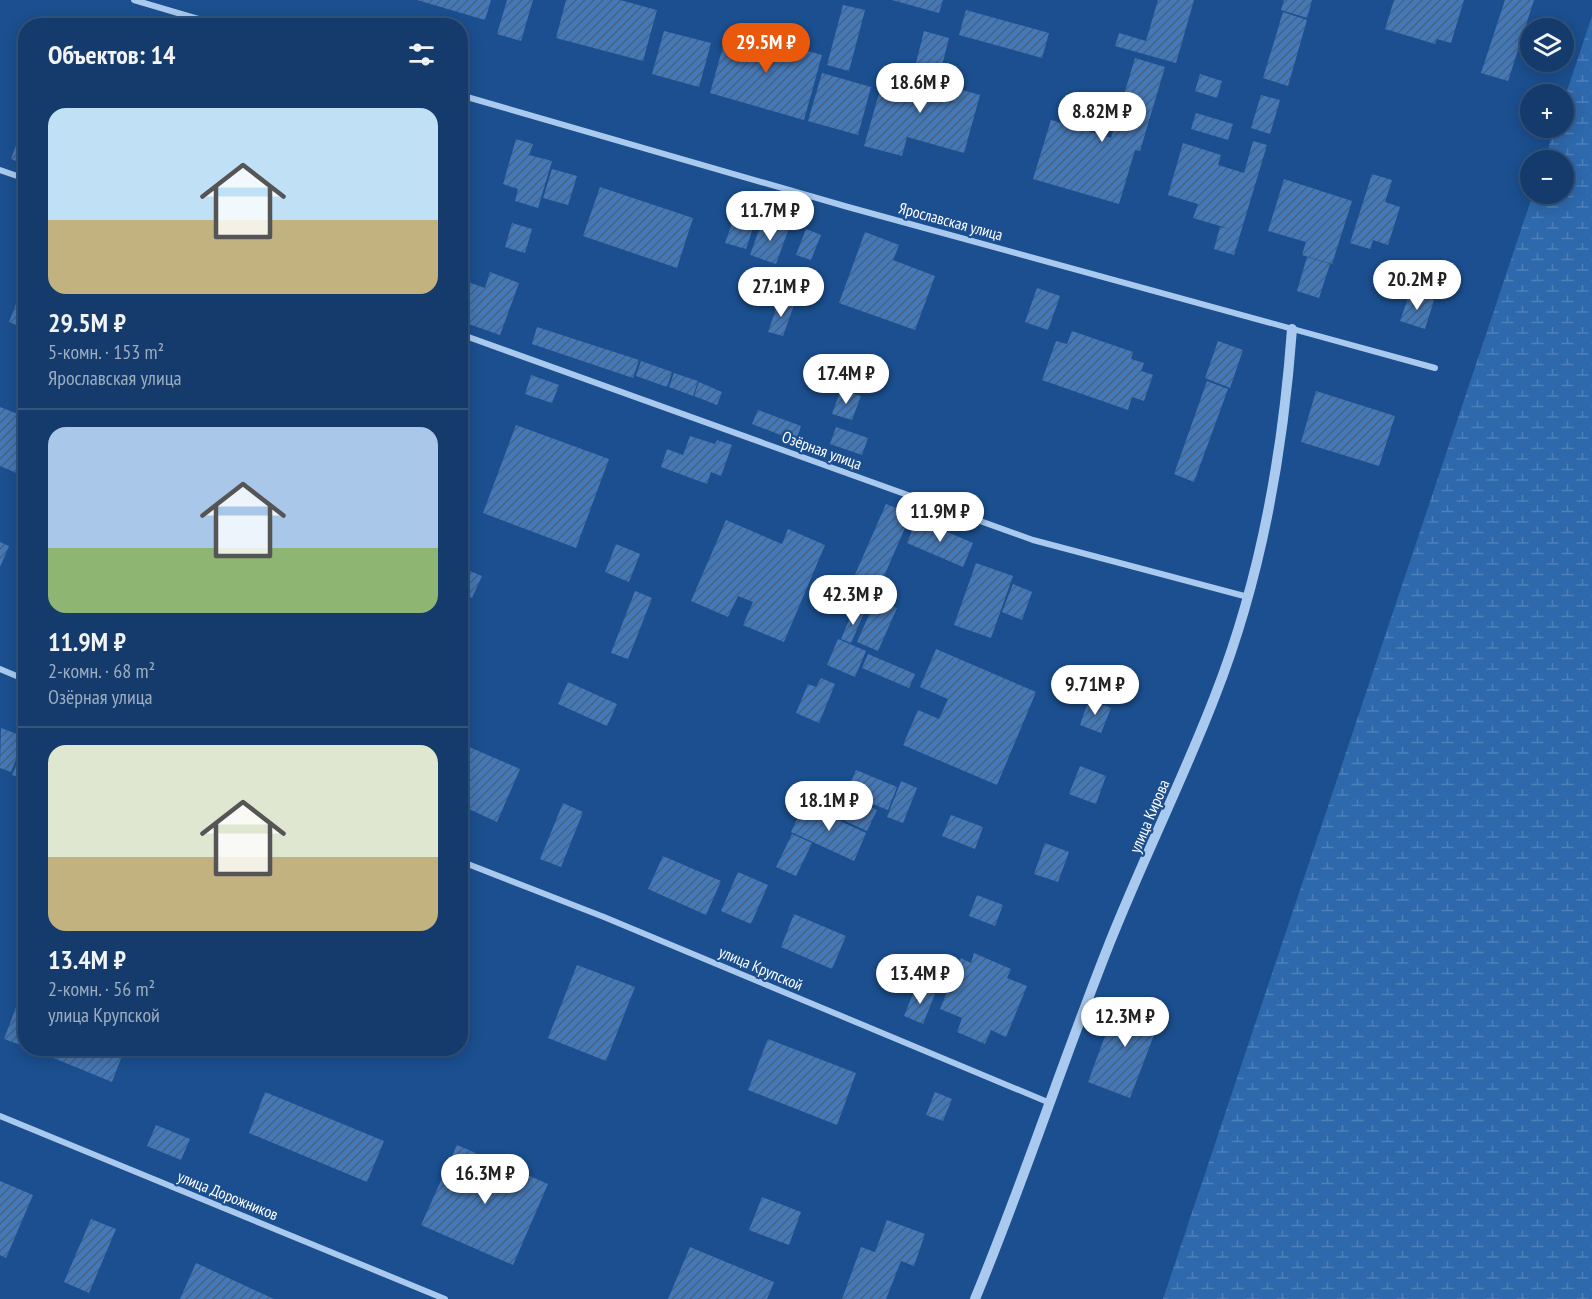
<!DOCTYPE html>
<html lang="ru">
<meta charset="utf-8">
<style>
body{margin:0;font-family:"PT Sans Narrow",sans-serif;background:#214673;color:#f1f3f6;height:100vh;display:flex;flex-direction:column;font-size:22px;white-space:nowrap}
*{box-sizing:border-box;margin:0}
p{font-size:20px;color:#9dadc1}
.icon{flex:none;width:33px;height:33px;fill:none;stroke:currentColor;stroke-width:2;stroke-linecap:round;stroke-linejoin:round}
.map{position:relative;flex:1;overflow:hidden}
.details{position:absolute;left:18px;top:18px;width:450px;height:1038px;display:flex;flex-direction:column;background:#143b6b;border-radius:24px;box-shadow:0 3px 15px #0003,0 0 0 2px #33557e}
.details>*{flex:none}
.fabs{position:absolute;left:1520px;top:18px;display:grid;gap:12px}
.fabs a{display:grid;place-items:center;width:54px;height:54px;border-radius:50%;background:#143b6b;box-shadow:0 3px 15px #0003,0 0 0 2px #33557e;font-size:30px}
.price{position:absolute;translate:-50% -51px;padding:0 14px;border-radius:21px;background:#fff;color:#222;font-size:20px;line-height:39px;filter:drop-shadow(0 2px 3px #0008)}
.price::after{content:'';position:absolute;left:50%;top:36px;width:18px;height:14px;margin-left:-9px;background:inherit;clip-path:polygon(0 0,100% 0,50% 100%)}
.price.selected{background:#ea580c;color:#fff}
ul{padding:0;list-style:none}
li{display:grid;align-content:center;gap:12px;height:318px;padding:0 30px}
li+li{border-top:2px solid #33557e}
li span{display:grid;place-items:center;height:186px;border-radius:18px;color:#555}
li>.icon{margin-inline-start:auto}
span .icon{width:108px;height:108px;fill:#fffc;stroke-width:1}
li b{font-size:26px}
h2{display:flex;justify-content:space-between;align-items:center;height:72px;padding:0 30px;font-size:26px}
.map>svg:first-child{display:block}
.wetland{fill:url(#wetland-marsh)}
.building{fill:url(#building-hatch)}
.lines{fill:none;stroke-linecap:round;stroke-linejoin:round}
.minor{stroke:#a9c9ee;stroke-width:6}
.tertiary{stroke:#a9c9ee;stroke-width:10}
.labels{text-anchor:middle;stroke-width:4.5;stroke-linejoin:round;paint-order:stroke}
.street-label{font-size:16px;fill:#fff;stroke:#1b4f8f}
</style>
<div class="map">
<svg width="1592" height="1299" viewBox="0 0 1592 1299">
<defs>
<pattern id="wetland-marsh" width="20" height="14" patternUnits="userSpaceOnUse" patternTransform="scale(1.5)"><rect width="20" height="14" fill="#2e69ad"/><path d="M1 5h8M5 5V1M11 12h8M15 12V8" fill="none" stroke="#4d80b9"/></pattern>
<pattern id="building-hatch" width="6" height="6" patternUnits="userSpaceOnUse" patternTransform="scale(1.5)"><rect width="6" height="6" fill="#4478b7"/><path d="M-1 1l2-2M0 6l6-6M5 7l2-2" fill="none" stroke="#486282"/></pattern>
</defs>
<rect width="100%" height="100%" fill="#1b4f8f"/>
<!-- wetland -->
<path class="wetland" d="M 1592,16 L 1592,1299 L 1163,1299 L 1533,194 L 1563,194 L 1563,160 L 1544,160 L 1555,128 L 1563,128 L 1563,103 Z"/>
<!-- building -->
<path class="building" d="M 417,0 L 491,0 L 485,20 Z
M 507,0 L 533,0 L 521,41 L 497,34 Z
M 566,0 L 620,0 L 657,10 L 643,61 L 556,38 Z
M 892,0 L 943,0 L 939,13 Z
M 1158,0 L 1194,0 L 1176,63 L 1115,46 L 1119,33 L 1146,41 Z
M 1284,0 L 1312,0 L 1307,18 L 1281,10 Z
M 1394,0 L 1464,0 L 1451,43 L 1437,39 L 1435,44 L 1385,29 Z
M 1505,0 L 1534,0 L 1508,81 L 1481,73 Z
M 843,5 L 865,10 L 849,71 L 827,65 Z
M 966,10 L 1049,33 L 1042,58 L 959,35 Z
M 1283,12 L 1307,20 L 1288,86 L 1263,78 Z
M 728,29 L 822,55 L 804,120 L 710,93 Z
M 664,31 L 711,43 L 699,87 L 652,74 Z
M 924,31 L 949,38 L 940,73 L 915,67 Z
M 1135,58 L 1165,67 L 1140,151 L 1135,150 L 1119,204 L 1033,179 L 1051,120 L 1111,138 Z
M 886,69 L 980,95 L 964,153 L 907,137 L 902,156 L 864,146 Z
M 822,73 L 871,87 L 858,135 L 808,121 Z
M 1200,74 L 1222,81 L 1217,98 L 1195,91 Z
M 1261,95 L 1280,100 L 1270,134 L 1251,128 Z
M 1196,113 L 1233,124 L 1228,140 L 1191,129 Z
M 21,131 L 26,132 L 26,165 L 11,159 Z
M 516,139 L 533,144 L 529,155 L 552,161 L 538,208 L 515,201 L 518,189 L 503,184 Z
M 1253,141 L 1267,145 L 1234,255 L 1214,249 L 1220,227 L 1230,229 L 1193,218 L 1198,204 L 1168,195 L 1183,143 L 1221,155 L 1218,165 L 1244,173 Z
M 460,155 L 466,157 L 461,172 L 460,172 Z
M 552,169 L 577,176 L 568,205 L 543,198 Z
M 1372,174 L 1392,180 L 1385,202 L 1400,207 L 1388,245 L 1373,240 L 1370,249 L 1350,243 Z
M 1284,179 L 1352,201 L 1332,264 L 1302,255 L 1306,242 L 1268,231 Z
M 600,187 L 693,218 L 677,268 L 583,236 Z
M 735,215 L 755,222 L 746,249 L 725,243 Z
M 763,219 L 789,228 L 776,264 L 750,255 Z
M 512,223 L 532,229 L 525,253 L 505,247 Z
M 806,229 L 821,235 L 811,260 L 796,255 Z
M 865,232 L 899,245 L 893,260 L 935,276 L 915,330 L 839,303 Z
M 1307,257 L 1330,264 L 1319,298 L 1297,291 Z
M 490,272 L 519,283 L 500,335 L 460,321 L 460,279 L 485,288 Z
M 26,278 L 26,329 L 9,322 Z
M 1037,288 L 1060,296 L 1048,330 L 1025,322 Z
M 1410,292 L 1434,300 L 1425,329 L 1400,321 Z
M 779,300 L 794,305 L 783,336 L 768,332 Z
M 537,327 L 639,360 L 633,378 L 532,344 Z
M 1072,331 L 1133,352 L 1131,359 L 1144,363 L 1141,371 L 1153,375 L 1144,401 L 1132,397 L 1128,410 L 1042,380 L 1056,341 L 1067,344 Z
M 1218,341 L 1243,350 L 1230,388 L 1205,378 Z
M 641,361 L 672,372 L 667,387 L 636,376 Z
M 674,373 L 698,381 L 693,396 L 669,387 Z
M 531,375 L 559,385 L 552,403 L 525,394 Z
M 1207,381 L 1228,389 L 1194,482 L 1174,474 Z
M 699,382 L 722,392 L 717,405 L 694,396 Z
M 841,389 L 861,396 L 852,420 L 832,414 Z
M 1316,391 L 1395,416 L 1379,466 L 1301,442 Z
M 0,407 L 26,417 L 26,477 L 0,466 Z
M 758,410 L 801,426 L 796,441 L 752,424 Z
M 516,425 L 609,459 L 576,548 L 483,513 Z
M 836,427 L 868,438 L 862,455 L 830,444 Z
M 690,436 L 715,444 L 717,440 L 732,445 L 721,476 L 711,472 L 707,484 L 661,467 L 667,449 L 683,455 Z
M 886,504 L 911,514 L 875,597 L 850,586 Z
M 917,519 L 973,543 L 963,567 L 907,543 Z
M 726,520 L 782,544 L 788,529 L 825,545 L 784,642 L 743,625 L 753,602 L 738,596 L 728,617 L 691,601 Z
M 0,542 L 9,546 L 0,567 Z
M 616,544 L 640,554 L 629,582 L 605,572 Z
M 976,563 L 1013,576 L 991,638 L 954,625 Z
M 460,567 L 482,576 L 472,598 L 460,593 Z
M 1013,584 L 1032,592 L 1022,620 L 1002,612 Z
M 635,591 L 652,598 L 628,659 L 611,653 Z
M 876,599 L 897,608 L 878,651 L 857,642 Z
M 854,608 L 864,613 L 851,643 L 841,639 Z
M 838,639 L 866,651 L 855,677 L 827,665 Z
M 936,649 L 1036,692 L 997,785 L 903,745 L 918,710 L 939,719 L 948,699 L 920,687 Z
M 868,654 L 915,674 L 909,688 L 862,668 Z
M 821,678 L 835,684 L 819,723 L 796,713 L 808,684 L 816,687 Z
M 568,682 L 617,704 L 607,726 L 558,704 Z
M 1089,699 L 1111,708 L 1101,733 L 1080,725 Z
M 1,728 L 25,737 L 11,772 L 0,768 Z
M 460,743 L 520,769 L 497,822 L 460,805 Z
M 22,750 L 26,751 L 26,780 L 12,775 Z
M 1080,766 L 1106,776 L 1096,804 L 1069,794 Z
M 856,770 L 897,787 L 888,810 L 846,793 Z
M 901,781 L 917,788 L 903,823 L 887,817 Z
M 818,782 L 877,810 L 867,831 L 808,804 Z
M 563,803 L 583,812 L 561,867 L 540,859 Z
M 804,804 L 866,833 L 854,861 L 791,832 Z
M 951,815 L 983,827 L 975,849 L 942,836 Z
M 792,834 L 812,843 L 796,876 L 776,867 Z
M 1045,843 L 1069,852 L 1058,882 L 1034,874 Z
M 663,856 L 721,881 L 706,915 L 648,889 Z
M 738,872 L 768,885 L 751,924 L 721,911 Z
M 977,895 L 1003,905 L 995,926 L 969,916 Z
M 794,914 L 846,936 L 832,969 L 781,947 Z
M 974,953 L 1011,969 L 1007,978 L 1027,986 L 1006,1037 L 991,1030 L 985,1044 L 957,1032 L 962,1018 L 940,1009 L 961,958 L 971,963 Z
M 577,965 L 635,987 L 606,1061 L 548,1038 Z
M 916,986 L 935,994 L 923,1024 L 904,1016 Z
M 1119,998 L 1162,1014 L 1130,1098 L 1088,1082 Z
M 19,999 L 26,1001 L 26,1047 L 4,1039 Z
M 768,1039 L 856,1073 L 837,1125 L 748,1090 Z
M 29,1048 L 125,1048 L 112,1082 Z
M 265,1092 L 384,1141 L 367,1182 L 249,1133 Z
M 935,1092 L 952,1099 L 943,1121 L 926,1115 Z
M 156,1125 L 190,1139 L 181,1160 L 147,1146 Z
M 457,1145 L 548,1184 L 513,1265 L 421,1225 Z
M 0,1181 L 33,1195 L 6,1258 L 0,1255 Z
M 762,1197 L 801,1212 L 789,1245 L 749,1230 Z
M 91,1219 L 116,1229 L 89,1293 L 64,1282 Z
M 887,1220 L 925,1234 L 914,1266 L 901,1261 L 886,1299 L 842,1299 L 861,1247 L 875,1252 Z
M 690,1247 L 774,1282 L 767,1299 L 668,1299 Z
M 196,1263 L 274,1299 L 180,1299 Z"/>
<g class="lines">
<!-- minor -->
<path class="minor" d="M 134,0 L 222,26
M 460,95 L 848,207 L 1435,368
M 0,170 L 26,179
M 460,334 L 1033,540 L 1248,597
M 0,669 L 26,680
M 460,861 L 604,917 L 1050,1103
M 0,1116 L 445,1299"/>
<!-- tertiary -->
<path class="tertiary" d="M 975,1299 C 1024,1181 1063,1060 1110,942 C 1143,859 1183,779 1215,696 C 1261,579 1283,454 1292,329"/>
</g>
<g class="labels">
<!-- street labels -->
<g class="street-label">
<text transform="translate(951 221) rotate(15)" y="6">Ярославская улица</text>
<text transform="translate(822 450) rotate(20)" y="6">Озёрная улица</text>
<text transform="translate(1149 816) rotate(-67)" y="6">улица Кирова</text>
<text transform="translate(761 968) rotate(23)" y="6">улица Крупской</text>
<text transform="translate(228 1195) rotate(22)" y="6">улица Дорожников</text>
</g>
</g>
</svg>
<div class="fabs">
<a><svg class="icon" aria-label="layers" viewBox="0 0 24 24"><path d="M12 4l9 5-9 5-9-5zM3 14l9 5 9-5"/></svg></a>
<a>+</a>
<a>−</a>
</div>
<b class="price selected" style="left:766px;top:74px">29.5M ₽</b>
<b class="price" style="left:920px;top:114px">18.6M ₽</b>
<b class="price" style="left:1102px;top:143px">8.82M ₽</b>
<b class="price" style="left:770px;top:242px">11.7M ₽</b>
<b class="price" style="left:1417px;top:311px">20.2M ₽</b>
<b class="price" style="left:781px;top:318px">27.1M ₽</b>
<b class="price" style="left:846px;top:405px">17.4M ₽</b>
<b class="price" style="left:940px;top:543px">11.9M ₽</b>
<b class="price" style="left:853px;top:626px">42.3M ₽</b>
<b class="price" style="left:1095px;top:716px">9.71M ₽</b>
<b class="price" style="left:829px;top:832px">18.1M ₽</b>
<b class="price" style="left:920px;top:1005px">13.4M ₽</b>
<b class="price" style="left:1125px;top:1048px">12.3M ₽</b>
<b class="price" style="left:485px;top:1205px">16.3M ₽</b>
<section class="details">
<h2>Объектов: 14<svg class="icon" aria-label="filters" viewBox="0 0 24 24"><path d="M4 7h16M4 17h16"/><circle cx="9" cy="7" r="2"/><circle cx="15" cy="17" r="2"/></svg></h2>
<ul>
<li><span style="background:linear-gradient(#bfe0f5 60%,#c2b280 0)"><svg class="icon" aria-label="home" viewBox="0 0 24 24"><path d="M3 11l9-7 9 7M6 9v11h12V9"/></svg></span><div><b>29.5M ₽</b><p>5-комн. · 153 m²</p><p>Ярославская улица</p></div></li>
<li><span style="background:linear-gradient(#a9c7e8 65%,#8fb573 0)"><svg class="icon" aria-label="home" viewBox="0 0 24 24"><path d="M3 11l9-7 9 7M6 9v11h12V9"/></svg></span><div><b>11.9M ₽</b><p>2-комн. · 68 m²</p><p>Озёрная улица</p></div></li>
<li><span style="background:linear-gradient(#dfe7d0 60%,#c2b280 0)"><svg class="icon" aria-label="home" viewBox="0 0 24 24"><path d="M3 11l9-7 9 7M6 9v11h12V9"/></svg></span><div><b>13.4M ₽</b><p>2-комн. · 56 m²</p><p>улица Крупской</p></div></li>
</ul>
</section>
</div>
